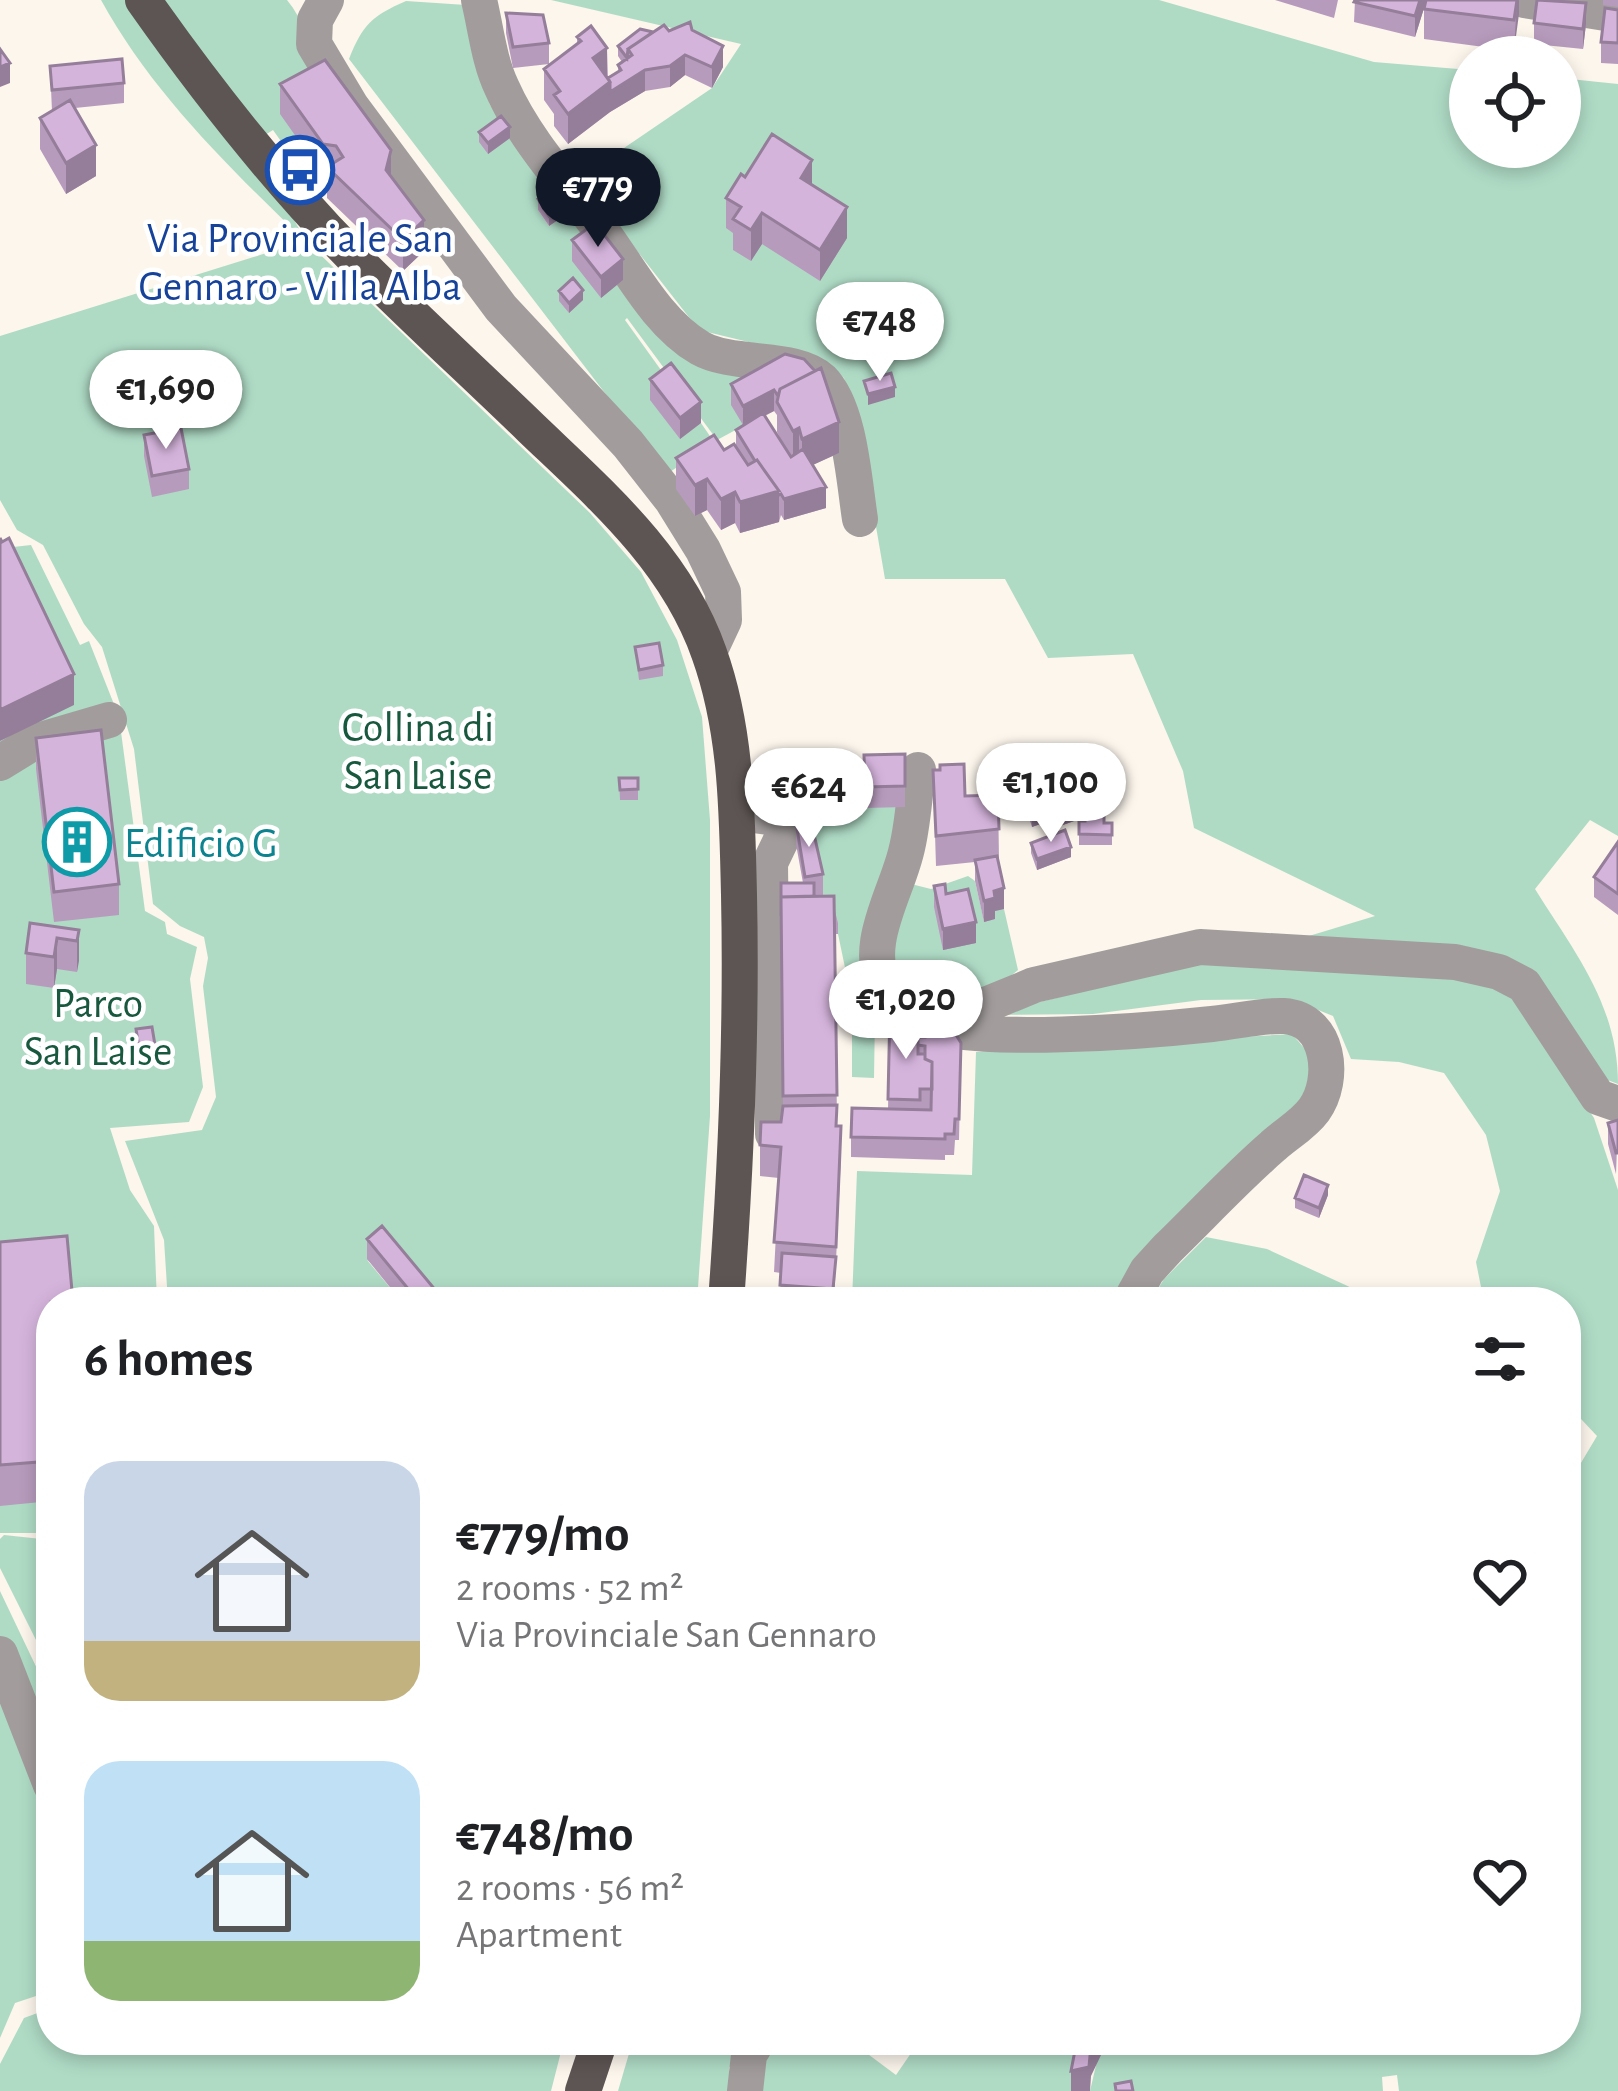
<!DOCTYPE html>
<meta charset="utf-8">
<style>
body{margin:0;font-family:"Alegreya Sans",sans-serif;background:#f2f2f2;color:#202124;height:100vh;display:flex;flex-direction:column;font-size:45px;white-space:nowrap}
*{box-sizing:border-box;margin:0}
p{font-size:39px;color:#757577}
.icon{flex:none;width:66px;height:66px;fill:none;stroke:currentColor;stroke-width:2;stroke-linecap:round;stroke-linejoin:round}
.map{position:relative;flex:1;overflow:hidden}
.side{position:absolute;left:36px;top:1287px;width:1545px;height:768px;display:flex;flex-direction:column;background:#fff;border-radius:48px;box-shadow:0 6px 18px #0003}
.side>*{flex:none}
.fabs{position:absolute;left:1449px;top:36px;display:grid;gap:24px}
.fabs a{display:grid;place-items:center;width:132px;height:132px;border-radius:50%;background:#fff;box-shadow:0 6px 18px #0003;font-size:60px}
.price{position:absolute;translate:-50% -102px;padding:0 27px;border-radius:42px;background:#fff;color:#222;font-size:39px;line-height:78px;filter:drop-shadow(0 3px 6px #0008)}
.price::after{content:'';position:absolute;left:50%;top:72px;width:36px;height:27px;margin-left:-18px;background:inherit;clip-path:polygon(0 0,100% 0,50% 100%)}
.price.current{background:#111827;color:#fff}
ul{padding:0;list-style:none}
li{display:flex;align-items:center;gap:36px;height:300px;padding:0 48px}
li span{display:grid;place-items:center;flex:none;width:336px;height:240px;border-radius:36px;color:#555}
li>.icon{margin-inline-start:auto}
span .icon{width:144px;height:144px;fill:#fffc;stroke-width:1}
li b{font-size:51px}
h2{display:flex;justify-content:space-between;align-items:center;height:144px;padding:0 48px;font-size:51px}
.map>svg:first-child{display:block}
.green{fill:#afdbc5}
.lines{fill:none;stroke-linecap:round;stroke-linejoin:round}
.minor{stroke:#a29d9c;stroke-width:36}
.major{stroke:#5d5553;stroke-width:36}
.wall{fill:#b79bbd;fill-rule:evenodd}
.shaded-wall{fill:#957e9a}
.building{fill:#d5b4dc;stroke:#957e9a;stroke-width:3}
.labels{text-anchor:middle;stroke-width:9;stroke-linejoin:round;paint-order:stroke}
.transit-label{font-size:42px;fill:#164399;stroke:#fff}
.park-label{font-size:42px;fill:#18583f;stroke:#fff}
.culture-label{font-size:42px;fill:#0d838f;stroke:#fff;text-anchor:start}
</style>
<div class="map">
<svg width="1618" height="2091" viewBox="0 0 1618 2091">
<rect width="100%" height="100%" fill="#fcf6ed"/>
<!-- green -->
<path class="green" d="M 101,0 L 131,0 L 268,174 L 306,241 L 590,513 L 641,572 L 677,640 L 702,717 L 710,820 L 710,1116 L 697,1302 L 428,1302 L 367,1260 L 402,1302 L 168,1302 L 164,1240 L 125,1141 L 202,1130 L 216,1097 L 203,986 L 208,958 L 204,937 L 180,926 L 153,904 L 134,749 L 102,647 L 84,624 L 43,545 L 17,530 L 0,500 L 0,336 L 305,241 C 229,167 152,93 101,0 Z
M 164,0 L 287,0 C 322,42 305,91 300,142 L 288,151 L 273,130 L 262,137 Z
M 551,0 L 1159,0 L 1374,62 L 1470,70 L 1470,147 L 1560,147 L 1560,78 L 1618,84 L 1618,836 L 1590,820 L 1535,889 C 1575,953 1618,1005 1618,1084 L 1597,1076 L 1551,1001 L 1299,939 L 1375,916 L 1194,828 L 1183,771 L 1133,654 L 1048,658 L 1005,579 L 885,579 L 861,439 L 844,378 L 822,360 L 699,330 L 580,178 L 712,88 L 741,44 Z
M 406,1 L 466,5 L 490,105 L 555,197 L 538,210 L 549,226 L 567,214 L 595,243 L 601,297 L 623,280 L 643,306 L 785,375 L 743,426 L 717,440 L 627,318 L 625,320 L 671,384 L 651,400 L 680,438 L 701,423 L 714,442 L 667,474 L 349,59 C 363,24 372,16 406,1 Z
M 0,542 L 4,548 L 31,545 L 80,645 L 89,641 L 119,717 L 145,911 L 165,922 L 167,934 L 197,947 L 190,979 L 203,1087 L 189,1122 L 110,1128 L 130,1190 L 154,1226 L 157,1302 L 51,1302 L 51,1533 L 0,1533 Z
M 864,765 L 865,807 L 905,807 L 853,1000 L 871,1001 L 875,1015 L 874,1078 L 852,1077 L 852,1001 L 838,934 L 823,895 L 811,842 L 811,769 Z
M 968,876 L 975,881 L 984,921 L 995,919 L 994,911 L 1004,909 L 1018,970 L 960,1018 L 915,1014 L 886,961 L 907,883 L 931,889 Z
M 1222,956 L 1419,971 L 1508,987 L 1594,1118 L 1618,1190 L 1618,2091 L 1399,2091 L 1397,2075 L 1382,2077 L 1383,2091 L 1090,2091 L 1102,2040 L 1566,2040 L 1566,1488 L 1597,1436 L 1566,1403 L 1566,1302 L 1484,1302 L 1476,1262 L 1500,1191 L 1486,1135 L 1444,1073 L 1399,1062 L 1351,1059 L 1333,1016 L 1291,999 L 1201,1000 L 1093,1014 L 988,1015 Z
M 1292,1034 L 1306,1050 L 1318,1077 L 1302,1112 L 1114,1302 L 852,1302 L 857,1171 L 972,1175 L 976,1052 Z
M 1206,1237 L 1267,1249 L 1365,1294 L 1373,1302 L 1150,1302 L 1164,1279 Z
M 4,1535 L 51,1540 L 51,1670 L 0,1568 L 0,1539 Z
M 0,1591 L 51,1698 L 51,1991 L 15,2003 L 0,2038 Z
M 51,2008 L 51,2040 L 190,2040 L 212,2046 L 221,2040 L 564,2040 L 551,2091 L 0,2091 L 0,2064 L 24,2018 Z
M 633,2040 L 745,2040 L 729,2068 L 731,2091 L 618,2091 Z
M 773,2040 L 849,2040 L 896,2075 L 920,2040 L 1080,2040 L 1073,2091 L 762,2091 L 763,2054 Z"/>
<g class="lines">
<!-- minor -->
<path class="minor" d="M 326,0 L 315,20 L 314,44 L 351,106 L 501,308 L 628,444 L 672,500 L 703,550 L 723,592 L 724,620 L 709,652
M 479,0 C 486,29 489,61 502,88 C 525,140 567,185 601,230 C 630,269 657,323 700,348 C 733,367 796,355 822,380 C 850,408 854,481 860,519
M 1524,0 L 1618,15
M 0,763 L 34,742 L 109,720
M 918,770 C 914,797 913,826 906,852 C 895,897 861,946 886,992 C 893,1005 906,1017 920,1023 C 976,1045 1147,1031 1212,1024 C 1235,1022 1261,1015 1284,1016 C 1330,1019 1336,1080 1314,1110 C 1303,1125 1286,1134 1273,1146 C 1236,1178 1203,1214 1168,1248 L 1147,1271 L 1130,1302
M 737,813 L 777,818 L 783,836 L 770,863 L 773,1134
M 969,1030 L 976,1014 L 988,1004 L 1034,985 L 1200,947 L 1455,962 L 1499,972 L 1524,985 L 1598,1097 L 1618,1104
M 0,1654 L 51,1785
M 745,2091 L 749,2055 L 758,2040"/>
<!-- major -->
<path class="major" d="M 143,0 C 207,91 277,180 355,259 C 413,317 473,372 531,428 C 601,495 676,559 709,653 C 737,731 737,813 739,895 C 742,1032 736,1166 726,1302
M 583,2091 L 600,2040"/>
</g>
<!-- wall -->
<path class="wall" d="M 1275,0 L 1338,0 L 1334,18 Z
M 1355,0 L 1425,0 L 1425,5 L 1519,0 L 1514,51 L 1424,39 L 1424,8 L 1415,37 L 1354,22 Z
M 1603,0 L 1618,0 L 1618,7 L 1603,5 Z
M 1618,10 L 1618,64 L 1601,63 L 1601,42 Z
M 506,13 L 549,43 L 549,64 L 513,68 L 506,33 Z
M 1534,23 L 1586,24 L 1583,49 L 1534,44 Z
M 692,30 L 723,67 L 712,88 L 685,75 L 670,87 L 645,91 L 610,112 L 568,144 L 554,126 L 554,114 L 544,100 L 544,69 L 577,44 L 577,37 L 607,48 L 608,78 L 618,72 L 618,65 L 622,62 L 618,56 L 618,46 L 653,32 Z
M 50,66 L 124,83 L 124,103 L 75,108 L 96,176 L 66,194 L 40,149 L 40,118 L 52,111 Z
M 280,84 L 391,177 L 424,251 L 403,271 L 327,198 L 327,176 L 323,175 L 280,114 Z
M 479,132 L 510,138 L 488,154 L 479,142 Z
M 745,177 L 812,185 L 847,238 L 820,281 L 762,244 L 751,261 L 733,250 L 733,233 L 726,228 L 726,198 Z
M 538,199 L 567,214 L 549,226 L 538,210 Z
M 572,240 L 623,280 L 601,298 L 572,261 Z
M 559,291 L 583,300 L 569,313 L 559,301 Z
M 785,354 L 839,453 L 812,465 L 826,508 L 784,520 L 781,515 L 779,522 L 740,533 L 735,523 L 721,530 L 707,510 L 695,516 L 676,489 L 676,458 L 736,447 L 736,430 L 743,425 L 731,405 L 731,384 ZM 774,411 L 777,415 L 777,432 L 786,450 L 765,416 Z
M 650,379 L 701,423 L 680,439 L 650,400 Z
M 144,435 L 189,469 L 189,489 L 152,497 L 144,456 Z
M 635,647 L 663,665 L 663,676 L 639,680 Z
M 36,738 L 119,884 L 119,915 L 54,922 L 36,769 Z
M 905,754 L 905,807 L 865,808 L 864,755 Z
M 933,770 L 965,796 L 998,795 L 999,860 L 998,860 L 1004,909 L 995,911 L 995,919 L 984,922 L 975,881 L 975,862 L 936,866 Z
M 1033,773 L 1094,814 L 1089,816 L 1104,823 L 1112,823 L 1112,845 L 1079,845 L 1079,821 L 1085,821 L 1085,817 L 1060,826 L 1057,818 L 1032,827 L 1025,805 L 1025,784 L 1033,782 Z
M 619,778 L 638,778 L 638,800 L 620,800 Z
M 796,823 L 823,874 L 823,895 L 814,896 L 835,911 L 838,923 L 838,934 L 835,934 L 837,1126 L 841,1157 L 834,1302 L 780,1302 L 781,1273 L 774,1272 L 779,1178 L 760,1176 L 760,1145 L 781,1122 L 783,1109 L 781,883 L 803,883 L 796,844 Z
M 1618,842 L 1618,915 L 1594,897 L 1594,877 Z
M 1031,843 L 1071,857 L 1037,870 L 1031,853 Z
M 934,886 L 946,894 L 976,943 L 943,950 L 934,907 Z
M 30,923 L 79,930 L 77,972 L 57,969 L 54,988 L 26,984 L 26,953 Z
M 890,1009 L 905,1019 L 918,1037 L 961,1043 L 959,1140 L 955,1140 L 954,1155 L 945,1155 L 945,1160 L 851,1157 L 851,1137 L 888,1109 Z
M 136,1029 L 156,1051 L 156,1062 L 140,1064 Z
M 1618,1120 L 1616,1174 L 1608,1144 L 1608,1123 Z
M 1328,1195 L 1319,1218 L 1295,1208 L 1295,1198 Z
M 367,1239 L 437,1302 L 402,1302 L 367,1259 Z
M 0,1242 L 51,1302 L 51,1501 L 0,1506 Z"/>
<!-- shaded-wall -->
<path class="shaded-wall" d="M 1420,0 L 1425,0 L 1425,5 L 1415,37 L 1415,16 Z
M 1517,0 L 1519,0 L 1519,14 L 1514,51 Z
M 1586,3 L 1586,24 L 1583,49 L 1583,29 Z
M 723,46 L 723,67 L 712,88 L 712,67 Z
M 607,48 L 607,78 L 593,58 Z
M 685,55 L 685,75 L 670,87 L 670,66 Z
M 10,63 L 10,83 L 0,87 L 0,67 Z
M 645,70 L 645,91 L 610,112 L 568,144 L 568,114 L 610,82 Z
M 510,127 L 510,138 L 488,154 L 488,143 Z
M 96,145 L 96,176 L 66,194 L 66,163 Z
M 391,150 L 391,181 L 386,170 Z
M 812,160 L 812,191 L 801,178 Z
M 567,203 L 567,214 L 549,226 L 549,216 Z
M 847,207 L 847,238 L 820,281 L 820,250 Z
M 762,213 L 762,244 L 751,261 L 751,230 Z
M 424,220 L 424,251 L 403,271 L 403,240 Z
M 623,259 L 623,280 L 601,298 L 601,277 Z
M 583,290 L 583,300 L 569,313 L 569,303 Z
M 895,387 L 895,397 L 868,405 L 868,394 Z
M 774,390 L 774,411 L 743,426 L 743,406 Z
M 701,402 L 701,423 L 680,439 L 680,418 Z
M 839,422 L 839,453 L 802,470 L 802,439 Z
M 799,428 L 799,459 L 793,462 L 793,431 Z
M 707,479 L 707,510 L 695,516 L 695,485 Z
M 826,487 L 826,508 L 784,520 L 784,499 Z
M 779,491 L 779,522 L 740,533 L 740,502 Z
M 735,492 L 735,523 L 721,530 L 721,499 Z
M 74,674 L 74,705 L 0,741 L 0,710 Z
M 1094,793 L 1094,814 L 1060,826 L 1060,805 Z
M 1057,797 L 1057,818 L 1032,827 L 1032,806 Z
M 1071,847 L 1071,857 L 1037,870 L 1037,859 Z
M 1004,888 L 1004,909 L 995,911 L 995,919 L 984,922 L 984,901 L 994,891 Z
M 976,922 L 976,943 L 943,950 L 943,929 Z
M 79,930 L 79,961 L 77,972 L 77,941 Z
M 57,938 L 57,969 L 54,988 L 54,957 Z
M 1328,1185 L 1328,1195 L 1319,1218 L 1319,1208 Z
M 437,1292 L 437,1302 L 425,1302 Z
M 1093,2040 L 1102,2040 L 1102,2053 L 1091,2076 L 1090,2091 L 1071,2091 L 1071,2071 Z"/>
<!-- building -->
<path class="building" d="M 1355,0 L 1420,0 L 1415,16 L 1354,2 Z
M 1426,0 L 1517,0 L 1514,20 L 1424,9 Z
M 1537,0 L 1586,3 L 1583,29 L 1534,23 Z
M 1605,8 L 1618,10 L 1618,43 L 1601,42 Z
M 506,13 L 543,15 L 549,43 L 513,47 Z
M 690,22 L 692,30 L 723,46 L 712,67 L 685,55 L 670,66 L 645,70 L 610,92 L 610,82 L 608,78 L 621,70 L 618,65 L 632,55 L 628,49 L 664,25 L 669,31 Z
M 591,26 L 607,48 L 593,58 L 610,82 L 568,114 L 554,95 L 560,91 L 544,69 L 581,41 L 577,37 Z
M 640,29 L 653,32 L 628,49 L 627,58 L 618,46 Z
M 0,49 L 10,63 L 0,67 Z
M 122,59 L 124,83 L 52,90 L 50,66 Z
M 325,60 L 391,150 L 386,170 L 424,220 L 403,240 L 327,167 L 343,157 L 336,146 L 323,144 L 280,84 Z
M 70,100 L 96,145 L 66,163 L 40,118 Z
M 501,116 L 510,127 L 488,143 L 479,132 Z
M 772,134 L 812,160 L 801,178 L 847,207 L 820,250 L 762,213 L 751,230 L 733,219 L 741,207 L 726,198 L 741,174 L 745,177 Z
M 555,187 L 567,203 L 549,216 L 538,199 Z
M 595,223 L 623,259 L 601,277 L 572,240 Z
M 573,278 L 583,290 L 569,303 L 559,291 Z
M 785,354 L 804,359 L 815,371 L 780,389 L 778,396 L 774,390 L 743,406 L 731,384 Z
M 671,363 L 701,402 L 680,418 L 650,379 Z
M 821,368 L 839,422 L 802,439 L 799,428 L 793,431 L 777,402 L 780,389 Z
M 891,373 L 895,387 L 868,394 L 864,381 Z
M 763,413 L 791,457 L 803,449 L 826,487 L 784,499 L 781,494 L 779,495 L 779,491 L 757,460 L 755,461 L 736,430 Z
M 181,428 L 189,469 L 152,476 L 144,435 Z
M 714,435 L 724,450 L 734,444 L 748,465 L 757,460 L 779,491 L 740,502 L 735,492 L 721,499 L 707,479 L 695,485 L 676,458 Z
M 0,538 L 2,542 L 9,538 L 74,674 L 0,710 Z
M 659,643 L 663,665 L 639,670 L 635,647 Z
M 101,730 L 119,884 L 54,892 L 36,738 Z
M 905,754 L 905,786 L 865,787 L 864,755 Z
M 1065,762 L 1067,768 L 1083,762 L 1094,793 L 1060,805 L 1057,797 L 1032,806 L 1025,784 L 1036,781 L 1033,773 Z
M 964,764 L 965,796 L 998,795 L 999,829 L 936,836 L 933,770 L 940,770 L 940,765 Z
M 619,778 L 638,778 L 638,789 L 620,790 Z
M 1085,816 L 1104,816 L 1104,823 L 1112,823 L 1112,835 L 1079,834 L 1079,821 L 1085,821 Z
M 811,821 L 823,874 L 805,877 L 796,823 Z
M 1065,830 L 1071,847 L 1037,859 L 1031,843 Z
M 1618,842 L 1618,894 L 1594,877 Z
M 997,856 L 1004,888 L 994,891 L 995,898 L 984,901 L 975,860 Z
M 781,883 L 814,883 L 814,896 L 781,897 L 781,916 Z
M 945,884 L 946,894 L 968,889 L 976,922 L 943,929 L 934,886 Z
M 834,896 L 837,1095 L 783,1096 L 781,897 Z
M 30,923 L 79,930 L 77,941 L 57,938 L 54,957 L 26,953 Z
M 890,1009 L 905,1009 L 905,1035 L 918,1035 L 918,1054 L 925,1054 L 925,1059 L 932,1062 L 932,1089 L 920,1089 L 920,1100 L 888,1099 Z
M 905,1019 L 915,1020 L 915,1035 L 905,1035 Z
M 926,1022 L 952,1028 L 961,1043 L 959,1119 L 955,1119 L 954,1134 L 945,1134 L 945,1139 L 851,1137 L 852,1108 L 931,1110 L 932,1062 L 925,1059 L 925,1046 L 918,1045 L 918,1037 L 925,1037 Z
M 152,1027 L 156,1051 L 140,1054 L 136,1029 Z
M 837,1105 L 836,1126 L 841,1126 L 836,1247 L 774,1242 L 781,1147 L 760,1145 L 761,1122 L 781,1122 L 783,1106 Z
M 1618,1120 L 1618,1153 L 1616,1153 L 1608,1123 Z
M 1304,1175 L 1328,1185 L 1319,1208 L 1295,1198 Z
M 382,1226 L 437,1292 L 425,1302 L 419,1302 L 367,1239 Z
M 67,1236 L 73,1302 L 51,1302 L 51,1461 L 0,1465 L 0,1242 Z
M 782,1253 L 836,1257 L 833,1289 L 780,1285 Z
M 1077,2040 L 1093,2040 L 1091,2045 L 1089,2067 L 1071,2071 Z
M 1131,2081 L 1133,2091 L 1116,2091 L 1115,2084 Z"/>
<!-- icons -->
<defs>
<g id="bus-ring" transform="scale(3.45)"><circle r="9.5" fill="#fff" stroke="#1a4fb4" stroke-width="1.5"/><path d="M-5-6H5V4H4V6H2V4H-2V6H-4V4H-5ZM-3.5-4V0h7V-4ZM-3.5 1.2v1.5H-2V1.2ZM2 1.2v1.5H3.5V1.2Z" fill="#1a4fb4"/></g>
<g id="building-ring" transform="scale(3.45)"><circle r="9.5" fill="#fff" stroke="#0f9aa8" stroke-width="1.5"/><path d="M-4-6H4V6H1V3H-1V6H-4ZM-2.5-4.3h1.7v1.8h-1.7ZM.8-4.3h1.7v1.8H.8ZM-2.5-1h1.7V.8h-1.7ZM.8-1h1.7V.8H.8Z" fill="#0f9aa8"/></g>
</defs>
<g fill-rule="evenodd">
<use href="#bus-ring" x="300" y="170"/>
<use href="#building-ring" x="77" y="842"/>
</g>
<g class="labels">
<!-- transit labels -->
<g class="transit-label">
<text x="300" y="252">Via Provinciale San<tspan x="300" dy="48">Gennaro - Villa Alba</tspan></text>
</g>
<!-- park labels -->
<g class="park-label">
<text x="418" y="741">Collina di<tspan x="418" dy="48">San Laise</tspan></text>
<text x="98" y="1017">Parco<tspan x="98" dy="48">San Laise</tspan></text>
</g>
<!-- culture labels -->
<g class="culture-label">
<text x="124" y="857">Edificio G</text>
</g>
</g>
</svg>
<div class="fabs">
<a><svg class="icon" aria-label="locate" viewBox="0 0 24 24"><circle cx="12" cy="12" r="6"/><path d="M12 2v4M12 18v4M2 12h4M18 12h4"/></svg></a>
</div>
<b class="price current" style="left:598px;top:250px">€779</b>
<b class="price" style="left:880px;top:384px">€748</b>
<b class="price" style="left:166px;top:452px">€1,690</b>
<b class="price" style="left:1051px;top:845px">€1,100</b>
<b class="price" style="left:809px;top:850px">€624</b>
<b class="price" style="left:906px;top:1062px">€1,020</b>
<section class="side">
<h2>6 homes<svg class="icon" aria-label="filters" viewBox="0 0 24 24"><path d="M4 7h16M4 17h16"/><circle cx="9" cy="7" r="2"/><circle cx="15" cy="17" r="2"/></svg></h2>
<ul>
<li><span style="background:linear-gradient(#c9d6e8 75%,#c2b280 0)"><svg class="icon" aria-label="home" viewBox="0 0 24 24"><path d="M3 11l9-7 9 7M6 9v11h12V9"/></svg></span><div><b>€779/mo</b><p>2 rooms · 52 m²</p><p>Via Provinciale San Gennaro</p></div><svg class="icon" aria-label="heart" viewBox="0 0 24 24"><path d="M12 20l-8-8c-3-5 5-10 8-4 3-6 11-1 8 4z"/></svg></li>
<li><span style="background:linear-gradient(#bfe0f5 75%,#8fb573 0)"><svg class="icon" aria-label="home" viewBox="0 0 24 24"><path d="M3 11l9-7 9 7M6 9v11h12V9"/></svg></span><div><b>€748/mo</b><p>2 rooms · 56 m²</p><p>Apartment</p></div><svg class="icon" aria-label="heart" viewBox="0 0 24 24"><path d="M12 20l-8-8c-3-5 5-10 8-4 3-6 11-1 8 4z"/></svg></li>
</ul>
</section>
</div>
